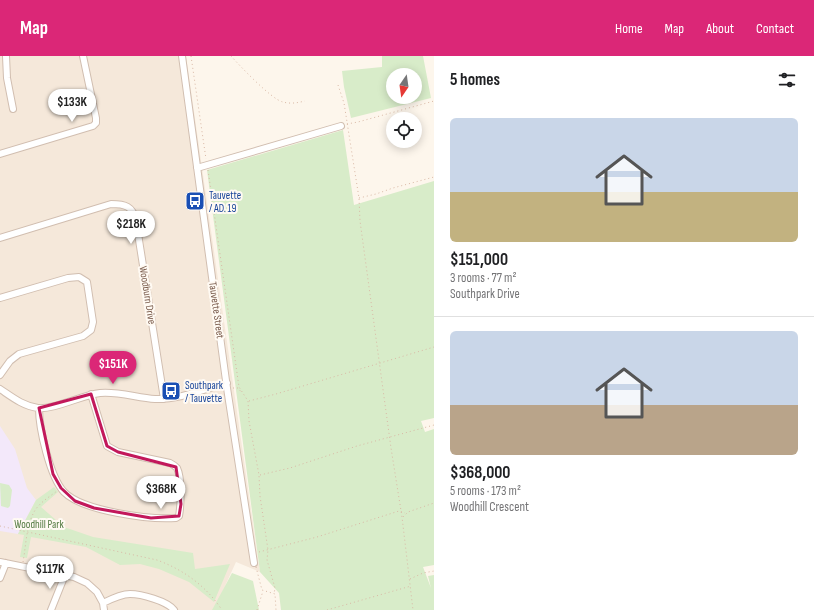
<!DOCTYPE html>
<meta charset="utf-8">
<style>
body{margin:0;font-family:"Sofia Sans Condensed",sans-serif;background:#f2f2f2;color:#202124;height:100vh;display:flex;flex-direction:column;font-size:15px;white-space:nowrap}
*{box-sizing:border-box;margin:0}
p{font-size:13px;color:#757577}
.icon{flex:none;width:22px;height:22px;fill:none;stroke:currentColor;stroke-width:2;stroke-linecap:round;stroke-linejoin:round}
.map{position:relative;flex:1;overflow:hidden}
.panel{display:flex;flex-direction:column;background:#fff;width:380px}
.panel>*{flex:none}
.needle{width:26px;rotate:193deg}
.tools{position:absolute;left:386px;top:12px;display:grid;gap:8px}
.tools a{display:grid;place-items:center;width:36px;height:36px;border-radius:50%;background:#fff;box-shadow:0 2px 10px #0003;font-size:20px}
.price{position:absolute;translate:-50% -34px;padding:0 9px;border-radius:14px;background:#fff;color:#222;font-size:13px;line-height:26px;filter:drop-shadow(0 1px 2px #0008)}
.price::after{content:'';position:absolute;left:50%;top:24px;width:12px;height:9px;margin-left:-6px;background:inherit;clip-path:polygon(0 0,100% 0,50% 100%)}
.price.selected{background:#db2777;color:#fff}
ul{padding:0;list-style:none}
li{display:grid;align-content:center;gap:8px;height:212px;padding:0 16px}
li+li{border-top:1px solid #e0e0e0}
li span{display:grid;place-items:center;height:124px;border-radius:6px;color:#555}
li>.icon{margin-inline-start:auto}
span .icon{width:72px;height:72px;fill:#fffc;stroke-width:1}
li b{font-size:17px}
h2{display:flex;justify-content:space-between;align-items:center;height:48px;padding:0 16px;font-size:17px}
header{display:flex;align-items:center;gap:24px;box-sizing:border-box;height:56px;padding:0 20px;background:#db2777;color:#fff}
header strong{font-size:19px}
nav{display:flex;gap:22px;margin-inline-start:auto;font-size:14px}
main{display:flex;flex:1;min-height:0}
.map>svg:first-child{display:block}
.residential{fill:#f5e8da}
.education{fill:#f3e8fa}
.green{fill:#d8ecc9;fill-rule:evenodd}
.lines{fill:none;stroke-linecap:round;stroke-linejoin:round}
.minor-casing{stroke:#d1beb0;stroke-width:8}
.path{stroke:#d9b8a5;stroke-width:1;stroke-dasharray:1 3;stroke-linecap:butt}
.minor{stroke:#fff;stroke-width:6}
.marked{fill:none;stroke:#c2185b;stroke-width:3;stroke-linejoin:round}
.labels{text-anchor:middle;stroke-width:4;stroke-linejoin:round;paint-order:stroke}
.transit-label{font-size:11px;fill:#164399;stroke:#fffaf3;text-anchor:start}
.street-label{font-size:11px;fill:#7a5c4d;stroke:#fffaf3}
.park-label{font-size:11px;fill:#537a41;stroke:#fffaf3}
</style>
<header>
<strong>Map</strong>
<nav><a>Home</a><a>Map</a><a>About</a><a>Contact</a></nav>
</header>
<main>
<div class="map">
<svg width="434" height="554" viewBox="0 0 434 554">
<rect width="100%" height="100%" fill="#fdf6ec"/>
<!-- residential -->
<path class="residential" d="M 0,0 L 186,0 L 260,516 L 236,506 L 214,554 L 0,554 Z"/>
<!-- education -->
<path class="education" d="M 0,370 L 15,393 L 27,432 L 36,444 L 18,478 L 0,475 Z"/>
<!-- green -->
<path class="green" d="M 382,0 L 423,0 L 431,42 L 351,62 L 344,31 L 342,15 L 382,11 ZM 393,19 L 415,19 L 415,41 L 393,41 Z
M 343,74 L 354,149 L 434,125 L 434,362 L 421,365 L 425,376 L 434,373 L 434,509 L 423,511 L 431,532 L 428,520 L 434,519 L 434,554 L 281,554 L 279,537 L 260,516 L 207,114 Z
M 0,427 L 9,429 L 12,434 L 10,450 L 8,452 L 1,450 Z
M 54,431 L 58,436 L 41,451 L 64,471 L 93,481 L 193,497 L 195,513 L 230,508 L 214,546 L 189,526 L 159,513 L 140,508 L 120,509 L 86,491 L 31,481 L 27,502 L 20,501 L 24,479 L 18,478 L 36,444 Z
M 232,517 L 253,525 L 259,554 L 212,554 Z"/>
<g class="lines">
<!-- minor casing -->
<g class="minor-casing">
<path id="minor" d="M 6,0 L 7,22 L 13,53
M 182,0 L 227,332 L 254,507
M 0,98 L 93,70 L 96,67 L 96,62 L 83,0
M 197,112 L 341,70
M 0,182 L 111,148 C 125,148 133,150 136,165 L 164,343
M 0,242 L 68,222 L 79,221 L 87,226 L 93,266 L 91,274 L 83,280 L 19,298 L 10,305 L 0,319
M 0,333 C 12,341 23,350 38,352 C 54,354 82,339 100,337 C 117,335 138,342 155,343 C 179,344 204,333 227,327
M 39,352 C 39,373 50,421 64,436 C 82,455 150,464 176,462 L 179,460 C 181,449 182,422 177,412 C 175,410 172,408 170,407 L 118,396 L 107,390 L 91,338
M 0,506 L 74,521 L 87,527 L 97,536 L 103,547 L 104,554
M 0,522 L 6,507
M 103,547 C 111,543 121,538 130,538 C 141,538 167,545 174,554
M 51,554 L 65,519"/>
</g>
<!-- path -->
<path class="path" d="M 191,0 L 206,103
M 231,0 C 239,9 272,44 283,46 C 290,48 297,47 305,45
M 338,29 L 344,47 L 359,142 L 360,165 L 391,392 L 402,461 L 413,554
M 347,68 L 358,66 L 434,45
M 208,114 L 239,331 L 248,345 L 249,365 L 259,419 L 260,440 L 268,494 L 267,504 L 275,532 L 274,538
M 359,142 L 376,138 L 393,132 L 434,121
M 233,332 L 238,332 L 242,337
M 249,345 L 276,338 L 434,291
M 260,419 L 290,412 L 357,390 L 434,369
M 403,461 L 408,456 L 434,447
M 0,470 L 157,504 C 184,514 206,530 222,554
M 259,496 L 317,481 L 399,455 L 405,457
M 23,506 C 26,490 26,471 34,456 C 39,447 49,441 57,435
M 256,511 L 262,534 L 275,538 L 276,554
M 410,523 L 423,517 L 434,515
M 257,554 L 263,535
M 327,554 L 411,530"/>
<!-- minor -->
<use href="#minor" class="minor"/>
</g>
<!-- marked area -->
<path class="marked" d="M 91,338 L 107,390 L 118,396 L 176,411 L 181,448 L 179,460 L 151,462 L 94,452 L 75,445 L 61,432 L 53,418 L 39,352 Z"/>
<!-- icons -->
<defs>
<g id="bus-square" transform="scale(1)"><rect x="-9" y="-9" width="18" height="18" rx="4" fill="#1a4fb4" stroke="#fffaf3"/><path d="M-5-6H5V4H4V6H2V4H-2V6H-4V4H-5ZM-3.5-4V0h7V-4ZM-3.5 1.2v1.5H-2V1.2ZM2 1.2v1.5H3.5V1.2Z" fill="#fff"/></g>
</defs>
<g fill-rule="evenodd">
<use href="#bus-square" x="195" y="145"/>
<use href="#bus-square" x="171" y="335"/>
</g>
<g class="labels">
<!-- transit labels -->
<g class="transit-label">
<text x="209" y="143">Tauvette<tspan x="209" dy="13">/ AD. 19</tspan></text>
<text x="185" y="333">Southpark<tspan x="185" dy="13">/ Tauvette</tspan></text>
</g>
<!-- street labels -->
<g class="street-label">
<text transform="translate(148 239) rotate(81)" y="4">Woodburn Drive</text>
<text transform="translate(217 254) rotate(82)" y="4">Tauvette Street</text>
</g>
<!-- park labels -->
<g class="park-label">
<text x="39" y="472">Woodhill Park</text>
</g>
</g>
</svg>
<div class="tools">
<a><svg class="needle" viewBox="-14 -14 28 28"><path d="M0-13l5 13h-10z" fill="#e53935"/><path d="M0 13l5-13h-10z" fill="#757577"/></svg></a>
<a><svg class="icon" aria-label="locate" viewBox="0 0 24 24"><circle cx="12" cy="12" r="6"/><path d="M12 2v4M12 18v4M2 12h4M18 12h4"/></svg></a>
</div>
<b class="price" style="left:72px;top:67px">$133K</b>
<b class="price" style="left:131px;top:189px">$218K</b>
<b class="price selected" style="left:113px;top:329px">$151K</b>
<b class="price" style="left:161px;top:454px">$368K</b>
<b class="price" style="left:50px;top:534px">$117K</b>
</div>
<section class="panel">
<h2>5 homes<svg class="icon" aria-label="filters" viewBox="0 0 24 24"><path d="M4 7h16M4 17h16"/><circle cx="9" cy="7" r="2"/><circle cx="15" cy="17" r="2"/></svg></h2>
<ul>
<li><span style="background:linear-gradient(#c9d6e8 60%,#c2b280 0)"><svg class="icon" aria-label="home" viewBox="0 0 24 24"><path d="M3 11l9-7 9 7M6 9v11h12V9"/></svg></span><div><b>$151,000</b><p>3 rooms · 77 m²</p><p>Southpark Drive</p></div></li>
<li><span style="background:linear-gradient(#c9d6e8 60%,#b9a48a 0)"><svg class="icon" aria-label="home" viewBox="0 0 24 24"><path d="M3 11l9-7 9 7M6 9v11h12V9"/></svg></span><div><b>$368,000</b><p>5 rooms · 173 m²</p><p>Woodhill Crescent</p></div></li>
</ul>
</section>
</main>
